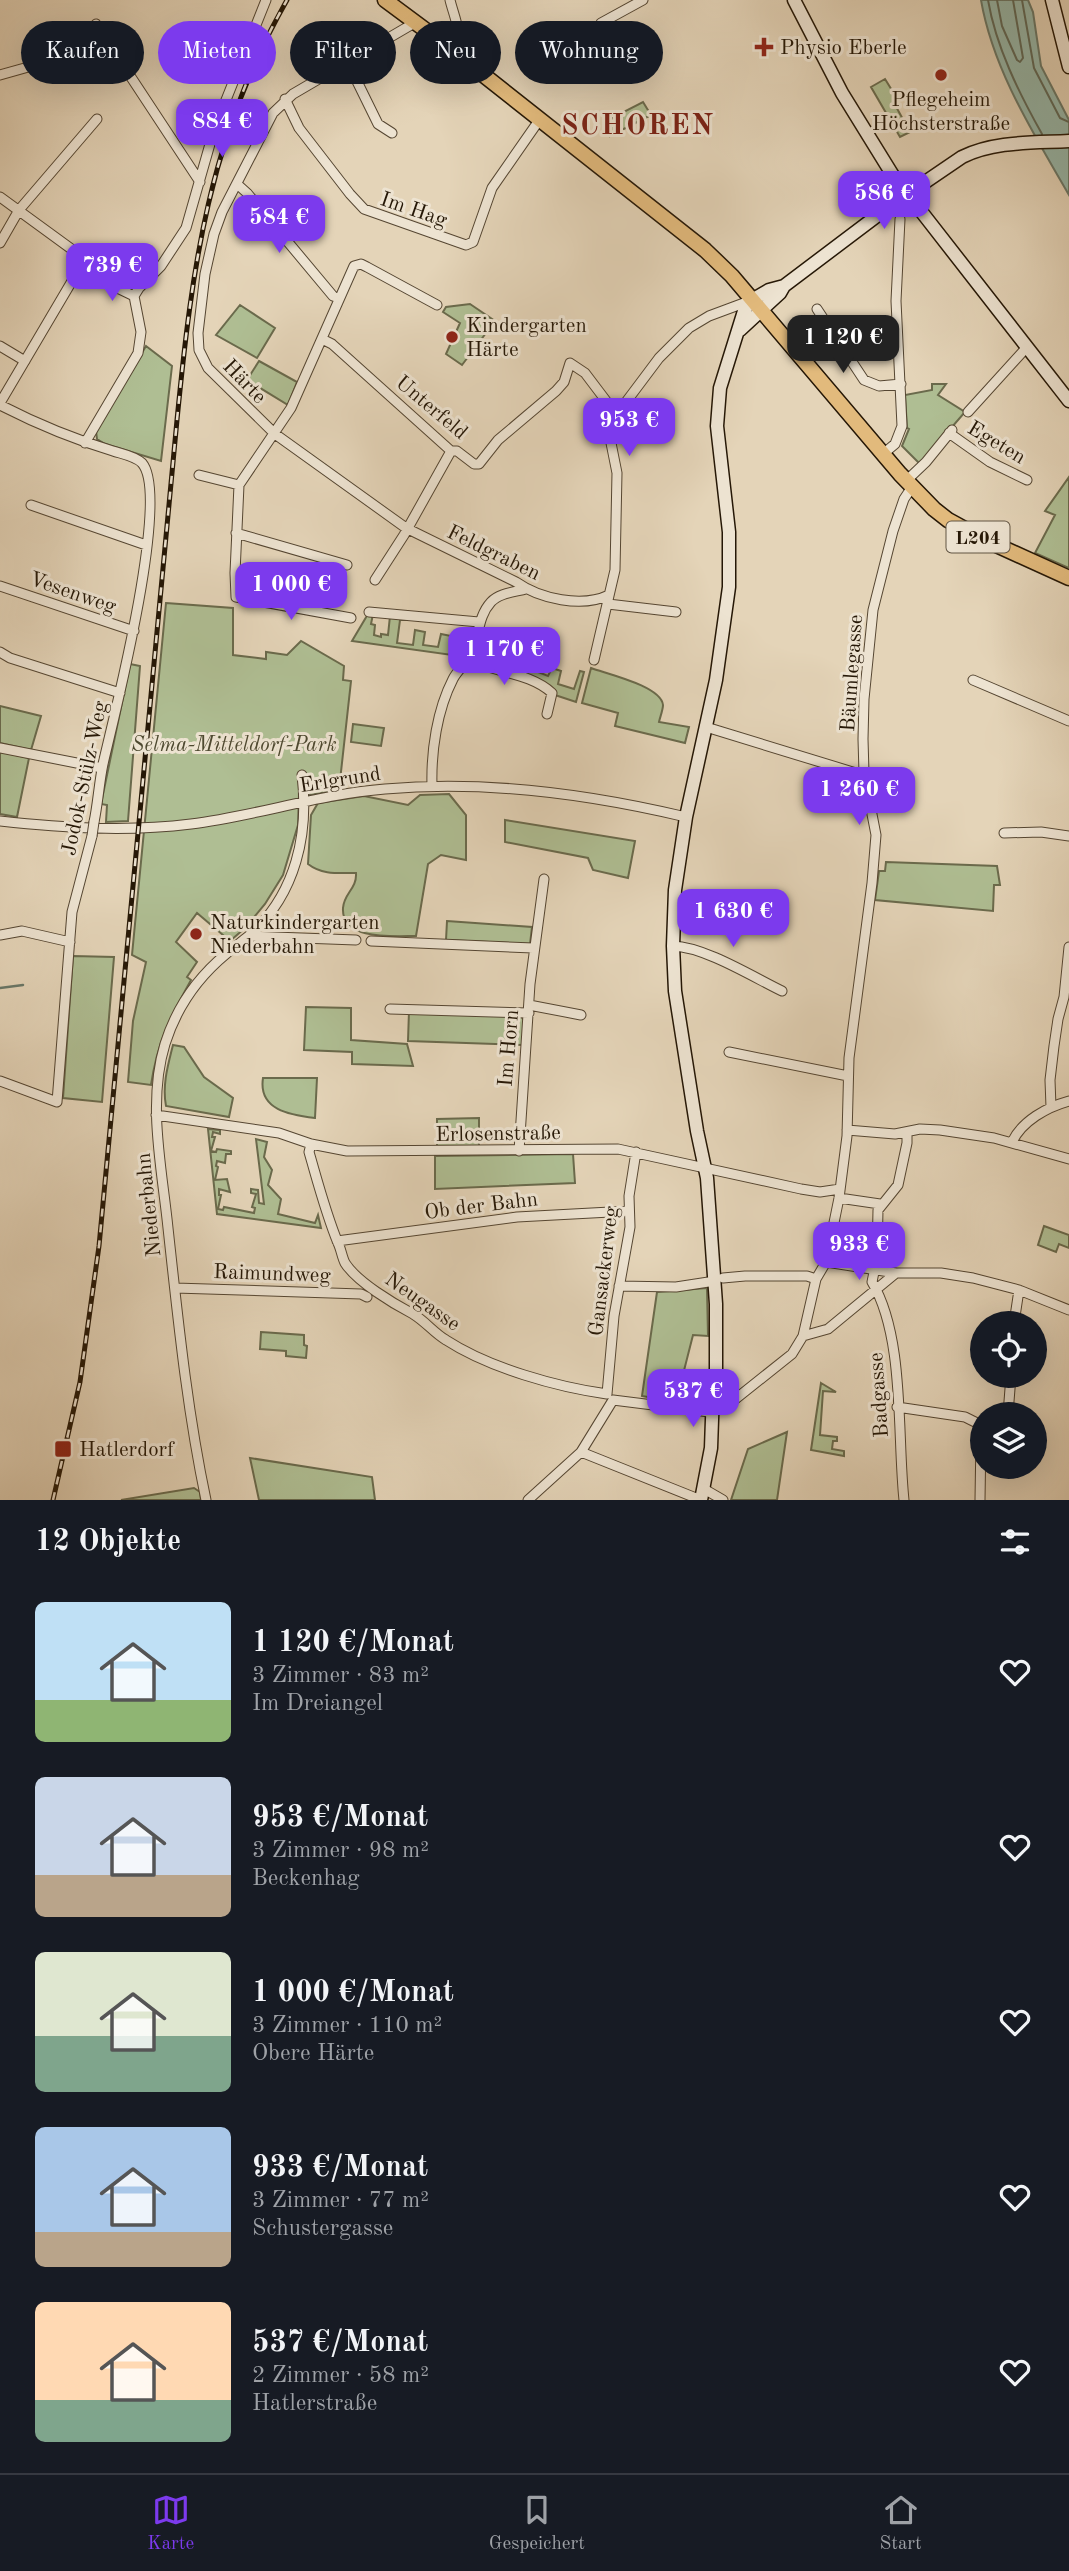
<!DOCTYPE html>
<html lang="de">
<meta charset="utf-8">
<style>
body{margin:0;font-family:"Old Standard TT",serif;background:#20242c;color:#f1f3f6;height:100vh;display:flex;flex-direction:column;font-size:26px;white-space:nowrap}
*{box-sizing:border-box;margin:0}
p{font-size:23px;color:#9ea1a6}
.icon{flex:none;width:38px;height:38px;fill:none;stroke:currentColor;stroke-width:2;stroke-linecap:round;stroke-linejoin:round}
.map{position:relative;height:1500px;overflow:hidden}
.details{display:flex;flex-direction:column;background:#171b24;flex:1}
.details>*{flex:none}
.hud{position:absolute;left:21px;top:21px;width:700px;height:63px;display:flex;gap:14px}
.tools{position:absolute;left:970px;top:1311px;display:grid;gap:14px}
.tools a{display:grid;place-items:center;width:77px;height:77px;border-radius:50%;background:#171b24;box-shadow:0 7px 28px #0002;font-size:35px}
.price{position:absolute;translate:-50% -60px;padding:0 16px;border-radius:14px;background:#7c3aed;color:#fff;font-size:23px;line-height:46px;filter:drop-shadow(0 2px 4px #0008)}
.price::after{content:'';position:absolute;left:50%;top:42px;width:21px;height:16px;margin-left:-10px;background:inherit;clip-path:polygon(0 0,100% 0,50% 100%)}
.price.current{background:#222;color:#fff}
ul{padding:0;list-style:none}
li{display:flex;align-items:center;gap:21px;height:175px;padding:0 35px}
li span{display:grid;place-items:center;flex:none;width:196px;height:140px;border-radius:10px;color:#555}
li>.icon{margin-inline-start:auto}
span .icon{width:84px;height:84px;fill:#fffc;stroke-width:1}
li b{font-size:30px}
h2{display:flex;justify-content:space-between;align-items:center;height:84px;padding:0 35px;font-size:30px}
.chip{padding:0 24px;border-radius:32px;background:#171b24;box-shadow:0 7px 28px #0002;font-size:24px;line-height:63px}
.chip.current{background:#7c3aed;color:#fff}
.tab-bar{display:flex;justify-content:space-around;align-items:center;height:98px;border-top:2px solid #363941;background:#171b24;font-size:19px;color:#9ea1a6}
.tab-bar a{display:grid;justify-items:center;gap:4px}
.tab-bar .current{color:#7c3aed}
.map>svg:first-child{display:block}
.green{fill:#afbe93;stroke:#6a6a4c;stroke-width:2}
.water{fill:#96b8ab;stroke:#697869;stroke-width:2}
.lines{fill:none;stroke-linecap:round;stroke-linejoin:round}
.shore{stroke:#5e6858;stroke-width:2}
.stream{stroke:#697869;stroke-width:2.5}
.street-casing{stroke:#554632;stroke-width:11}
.secondary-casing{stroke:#251706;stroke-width:15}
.primary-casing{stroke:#251706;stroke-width:17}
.street{stroke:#ede3d1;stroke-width:9}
.secondary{stroke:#ede3d1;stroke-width:12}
.primary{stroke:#e2ba7c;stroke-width:14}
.rail-casing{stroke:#251706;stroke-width:5}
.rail{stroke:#ede3d1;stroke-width:2.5;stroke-dasharray:8;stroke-linecap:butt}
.street-bridge-casing{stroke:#554632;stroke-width:11;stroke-linecap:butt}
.street-bridge{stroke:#ede3d1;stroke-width:9}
.poi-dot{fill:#8f2418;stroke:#ede3d1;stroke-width:2.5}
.labels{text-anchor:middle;stroke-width:6;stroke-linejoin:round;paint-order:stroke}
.shield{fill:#ede3d1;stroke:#615443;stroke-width:2}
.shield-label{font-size:19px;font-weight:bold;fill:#251706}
.poi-label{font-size:21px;fill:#251706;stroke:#ede3d1;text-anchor:start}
.street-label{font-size:21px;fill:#251706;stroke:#ede3d1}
.park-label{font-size:21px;font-style:italic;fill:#4e4930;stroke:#ede3d1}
.district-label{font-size:28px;font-weight:bold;letter-spacing:2px;fill:#7a1f14;stroke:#ede3d1}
</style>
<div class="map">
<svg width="1069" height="1500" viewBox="0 0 1069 1500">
<rect width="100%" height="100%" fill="#e4d4b8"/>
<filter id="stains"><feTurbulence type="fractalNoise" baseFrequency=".00286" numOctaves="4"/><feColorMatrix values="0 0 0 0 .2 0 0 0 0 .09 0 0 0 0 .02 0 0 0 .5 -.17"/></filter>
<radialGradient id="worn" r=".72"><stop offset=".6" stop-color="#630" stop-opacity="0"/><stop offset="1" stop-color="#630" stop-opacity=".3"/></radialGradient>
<!-- green -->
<path class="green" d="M 885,79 L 898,100 L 894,103 L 910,132 L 900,137 L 871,87 Z
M 643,102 L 651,115 L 610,136 L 606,121 Z
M 470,304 L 495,321 L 462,365 L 446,354 L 460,323 L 443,312 L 446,307 Z
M 240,305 L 275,328 L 257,358 L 216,335 Z
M 146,346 L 172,366 L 161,461 L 105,444 L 97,439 L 96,431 Z
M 259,361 L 297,382 L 288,405 L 247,380 Z
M 932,384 L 946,384 L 938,395 L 965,412 L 920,464 L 902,446 L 909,429 L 907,428 L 905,395 L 932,390 Z
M 1069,477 L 1069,568 L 1035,553 L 1055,515 L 1045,511 Z
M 166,603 L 233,608 L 233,655 L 266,659 L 266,652 L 287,655 L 301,641 L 344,666 L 343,680 L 351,681 L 339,790 L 310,795 L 309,791 L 299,793 L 298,825 L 283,875 L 265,904 L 245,928 L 230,941 L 197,913 L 176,942 L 197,962 L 187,977 L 191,980 C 170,1019 158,1039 151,1085 L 128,1082 L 133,1021 L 146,962 L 132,955 Z
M 368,614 L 373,614 L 371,624 L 375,625 L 374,635 L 381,637 L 381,634 L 388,635 L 390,616 L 409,616 L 409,620 L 400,620 L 397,643 L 413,645 L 415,630 L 425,632 L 423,645 L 438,647 L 441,634 L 451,636 L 450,648 L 465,650 L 467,638 L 473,639 L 466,657 L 352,641 Z
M 480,636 L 487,638 L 484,649 L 498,654 L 502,644 L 512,647 L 508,660 L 523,666 L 527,658 L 536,661 L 533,670 L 548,676 L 552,668 L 561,671 L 558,684 L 574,689 L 580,671 L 584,672 L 576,702 L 555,695 L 474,658 Z
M 130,664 L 140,666 L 128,821 L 106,822 L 107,805 L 101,804 Z
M 591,668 C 607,674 661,686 663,705 C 663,710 660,717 659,722 L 689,727 L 685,743 L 615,726 L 618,713 L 582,703 Z
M 0,706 L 41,716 L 31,750 L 0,743 Z
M 353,724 L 384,728 L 381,746 L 351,742 Z
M 2,752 L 29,758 L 17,817 L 0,814 L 0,753 Z
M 449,794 L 466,815 L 466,860 L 441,855 L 428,864 L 416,936 C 394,936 341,941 343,908 C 344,893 357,889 356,873 C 338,873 322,875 308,864 L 311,815 L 318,803 L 364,796 L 408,805 L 420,795 Z
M 505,820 L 635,841 L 628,878 L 593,870 L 588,858 L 505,842 Z
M 886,862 L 997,866 L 1000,885 L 994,885 L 993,911 L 875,900 L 879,871 L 885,871 Z
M 447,921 L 532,927 L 530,944 L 446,940 Z
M 73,956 L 114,957 L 102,1102 L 63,1098 Z
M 306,1007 L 351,1008 L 351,1040 L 407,1044 L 413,1066 L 352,1064 L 352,1052 L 304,1050 Z
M 409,1011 L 520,1015 L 525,1021 L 522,1045 L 408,1041 Z
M 173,1045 L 184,1047 L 204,1077 L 233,1098 L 229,1117 L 166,1106 C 162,1085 168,1065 173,1045 Z
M 263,1078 L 317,1078 L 315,1118 C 290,1115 258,1110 263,1078 Z
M 479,1118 L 479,1146 L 437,1146 L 437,1119 Z
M 208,1129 L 220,1130 L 220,1134 L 213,1132 L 212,1137 L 215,1137 L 211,1151 L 216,1152 L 217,1149 L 231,1151 L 231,1154 L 226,1154 L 225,1163 L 217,1161 L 216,1166 L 218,1167 L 215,1180 L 227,1179 L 230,1192 L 219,1189 L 219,1195 L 221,1195 L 218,1209 L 223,1210 L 224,1207 L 254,1213 L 255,1208 L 252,1207 L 256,1194 L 251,1193 L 251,1189 L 258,1190 L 259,1203 L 264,1204 L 256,1139 L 267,1142 L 264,1157 L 272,1170 L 268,1185 L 281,1199 L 278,1214 L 315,1223 L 318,1215 L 321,1228 L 217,1214 Z
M 573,1154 L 575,1183 L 435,1189 L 435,1156 Z
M 1044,1226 L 1069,1235 L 1069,1248 L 1059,1244 L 1056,1252 L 1038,1245 Z
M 707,1288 L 708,1336 L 693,1335 L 676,1402 L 642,1396 L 657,1292 Z
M 261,1332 L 304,1335 L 304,1345 L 307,1346 L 306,1358 L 286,1356 L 286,1351 L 260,1349 Z
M 821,1383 L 836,1392 L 823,1391 L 820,1435 L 837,1437 L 837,1441 L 833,1441 L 832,1449 L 844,1451 L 844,1456 L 811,1450 Z
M 787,1432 L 777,1500 L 731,1500 L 748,1449 Z
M 250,1458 L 372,1477 L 375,1500 L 259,1500 Z
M 194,1488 L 200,1492 L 201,1500 L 121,1500 Z"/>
<!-- water -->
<path class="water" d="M 981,0 L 1028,0 L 1033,12 L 1041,66 L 1069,120 L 1069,195 C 1034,134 993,70 981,0 Z"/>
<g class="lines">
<!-- shore -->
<path class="shore" d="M 988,0 C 996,47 1019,93 1042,134
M 997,0 L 1002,26 L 1017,60 L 1020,62 L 1023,58 L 1013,0
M 1022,0 L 1034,68 L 1060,118 L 1069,122"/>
<!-- stream -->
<path class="stream" d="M 0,988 L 23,985"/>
<!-- street casing -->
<g class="street-casing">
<path id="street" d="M 450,0 C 454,17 464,36 455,52
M 416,22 L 293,94 L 273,113 L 222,212 L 214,234 L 205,274 L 198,333 L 199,350 L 208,368 L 275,434 L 406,528 L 516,582 C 540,599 582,608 609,595
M 601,23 L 643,0
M 96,24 L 200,182
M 348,63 L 378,124 L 392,133
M 0,75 L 39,64 L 60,44
M 285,99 L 299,128 L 350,194 L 364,209 L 466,245 L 473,242 L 492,188 L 540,119
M 237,184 L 247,193 L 333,296 L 339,298
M 0,197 L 85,259 L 109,284 L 134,296 L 141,332 L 138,353 L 85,443
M 0,243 L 19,210 L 97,119
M 134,296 L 139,288 L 161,266 L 186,228 L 214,130 L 266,0
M 817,309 L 864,380 L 879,386 L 901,384
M 322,339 L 332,344 L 451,451 L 457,451 L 474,464 L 479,464 L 498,440 L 556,391 L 564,382 L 570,363 L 585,373 L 616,414
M 0,346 L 25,361
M 0,403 L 85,259
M 0,405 C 37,424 73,439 113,451 C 122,454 135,456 142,463 C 171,496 114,716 103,764 C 99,783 98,803 94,822
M 968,412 L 1027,347
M 949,433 L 990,462 L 1027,480
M 883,454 L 895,444 L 902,426 L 896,301 L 900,219
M 199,475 L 239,485
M 906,481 L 926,462 L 952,430
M 31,505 L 146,545
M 236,533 L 347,565
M 375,580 L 404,535 L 451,451
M 0,586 L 134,631
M 608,604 L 676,612
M 369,612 L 479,622
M 351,618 L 236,597 L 235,573 L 239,485 L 291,408 L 354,266 L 361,264 L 367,267 L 437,305
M 0,652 L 10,658 L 120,693
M 468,659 C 494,673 529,672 552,693 L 547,714
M 594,660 L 615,570 L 617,473 L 610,438 L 611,422 L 659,358 L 689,328 L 709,316 L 752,300
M 973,680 L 1069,721
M 706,727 L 856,773 L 864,773
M 0,748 L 102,768
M 432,786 C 431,751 437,710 453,679 C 458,669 468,663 472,652 C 479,636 478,616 491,602 C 499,593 515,592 526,589
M 0,821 C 64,828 127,832 191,824 C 256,816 319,794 385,789 C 485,780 589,794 686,817
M 1004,833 L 1041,832 L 1069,836
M 0,935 L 22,931 L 70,942
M 249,936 L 356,940
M 371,941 L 533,948
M 673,946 C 705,947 753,977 782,991
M 529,1005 L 581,1015
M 390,1009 L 529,1013
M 729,1052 L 848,1076
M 0,1081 L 57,1102 L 72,912 L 92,836
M 1051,1107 L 1050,1080 L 1054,1046 L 1058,1019 L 1064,997 L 1069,947
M 156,1115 L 279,1133 L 311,1144 L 347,1151 L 618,1149 L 801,1189 L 820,1192 L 840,1189
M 847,1130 L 895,1134 L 920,1129 L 940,1130 L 994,1138 L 1069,1159
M 1012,1142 C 1022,1121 1047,1107 1069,1101
M 311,1144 L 309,1152 C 318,1183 326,1214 338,1243 C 341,1249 342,1257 345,1263 C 357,1282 394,1304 413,1314 C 425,1321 434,1333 446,1340 C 489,1368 557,1387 607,1394
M 519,1151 L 530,984 L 544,879
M 839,1198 L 880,1204
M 337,1241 L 517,1217 L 629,1211
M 826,1262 L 896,1273 L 941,1273 L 973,1278 L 1019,1290 L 1069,1310
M 723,1278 L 745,1276 L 807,1276 L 816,1279
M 619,1286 L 676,1287 L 715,1281
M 175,1288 L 361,1294 L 367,1297
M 1014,1323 L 1019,1290
M 803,1336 L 828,1329 L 896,1273
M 607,1394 L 614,1316 L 630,1227 L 629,1196 L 636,1152
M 897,1407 L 965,1417 L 979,1424 L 981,1436 L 980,1500
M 1008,1414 L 1011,1376
M 581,1452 L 701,1500
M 704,1489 L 723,1500
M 206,1500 C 187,1410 178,1319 168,1228 C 162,1168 147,1103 165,1044 C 176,1009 197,978 226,954 C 234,947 243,941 251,934 C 296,893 309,834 302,775
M 528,1500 L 581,1452 L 613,1400 L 709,1412 L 733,1401 L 792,1354 L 803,1336 L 816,1279 L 826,1262 L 839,1198 L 847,1136 L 849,1058 L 872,883 L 876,835 L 864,773 L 863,739 L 864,699 L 873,610 L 893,531 L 904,499 L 912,487
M 904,1500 C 897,1435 905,1337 872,1282 L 877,1257 L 878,1210 L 898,1185 L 907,1143 L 907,1132"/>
</g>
<!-- secondary casing -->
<g class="secondary-casing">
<path id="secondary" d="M 794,0 L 842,93 L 905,195 L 917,206 L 1069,401
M 1052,0 L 1069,67
M 740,330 L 780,293 L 784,286 L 890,206 L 962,157 C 994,141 1033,143 1069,141
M 701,1500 L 711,1448 L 713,1391 L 716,1372 L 716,1304 L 707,1178 L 697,1131 L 675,991 L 673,946 L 675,890 L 686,817 L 716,680 L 729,587 L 729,532 L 717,426 L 720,388 L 744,311 L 752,300 L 769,290 L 784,286"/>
</g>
<!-- primary casing -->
<g class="primary-casing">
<path id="primary" d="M 385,0 L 443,43 L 705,250 L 732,276 L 900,474 L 934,509 L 948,520 L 981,538 L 1069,578"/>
</g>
<!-- street -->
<use href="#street" class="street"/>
<!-- secondary -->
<use href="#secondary" class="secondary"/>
<!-- primary -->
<use href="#primary" class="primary"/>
<!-- rail casing -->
<g class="rail-casing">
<path id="rail" d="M 53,1500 L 80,1382 L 99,1246 L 177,420 C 192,267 209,137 287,0"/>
</g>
<!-- rail -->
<use href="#rail" class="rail"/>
<!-- street-bridge casing -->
<g class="street-bridge-casing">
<path id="street-bridge" d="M 92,836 L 94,822"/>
</g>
<!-- street-bridge -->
<use href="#street-bridge" class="street-bridge"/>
</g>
<!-- markers -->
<g class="poi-dot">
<path d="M760.5 36.5h7v7h7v7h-7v7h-7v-7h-7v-7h7z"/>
<circle cx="941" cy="75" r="7"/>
<circle cx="452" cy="337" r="7"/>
<circle cx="196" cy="934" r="7"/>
<rect x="54" y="1440" width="18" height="18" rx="3.5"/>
</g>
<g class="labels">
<!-- shield labels -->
<rect class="shield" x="946.5" y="521.5" width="63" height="31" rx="5"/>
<g class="shield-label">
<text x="978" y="544">L204</text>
</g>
<!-- poi labels -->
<g class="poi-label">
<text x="780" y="54">Physio Eberle</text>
<text x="941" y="106" text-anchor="middle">Pflegeheim<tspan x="941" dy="24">Höchsterstraße</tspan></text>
<text x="466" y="332">Kindergarten<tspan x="466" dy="24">Härte</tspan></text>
<text x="210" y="929">Naturkindergarten<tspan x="210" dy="24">Niederbahn</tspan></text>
<text x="79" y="1456">Hatlerdorf</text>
</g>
<!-- street labels -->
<g class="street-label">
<text transform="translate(414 209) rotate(19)" y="7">Im Hag</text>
<text transform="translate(245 381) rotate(46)" y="7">Härte</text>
<text transform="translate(432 407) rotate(40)" y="7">Unterfeld</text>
<text transform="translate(997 442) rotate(31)" y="7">Egeten</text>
<text transform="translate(494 552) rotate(26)" y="7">Feldgraben</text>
<text transform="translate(73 592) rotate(19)" y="7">Vesenweg</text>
<text transform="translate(851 673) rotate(-86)" y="7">Bäumlegasse</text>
<text transform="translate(84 778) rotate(-78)" y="7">Jodok-Stülz-Weg</text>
<text transform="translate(340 779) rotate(-9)" y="7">Erlgrund</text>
<text transform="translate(508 1048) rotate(-85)" y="7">Im Horn</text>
<text transform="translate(498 1133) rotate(-1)" y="7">Erlosenstraße</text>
<text transform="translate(148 1205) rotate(-96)" y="7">Niederbahn</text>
<text transform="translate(481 1205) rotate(-7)" y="7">Ob der Bahn</text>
<text transform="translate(603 1271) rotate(-83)" y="7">Gansackerweg</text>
<text transform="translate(272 1273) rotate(2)" y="7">Raimundweg</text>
<text transform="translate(423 1301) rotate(35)" y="7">Neugasse</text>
<text transform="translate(878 1395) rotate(-94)" y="7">Badgasse</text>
</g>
<!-- park labels -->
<g class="park-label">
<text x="234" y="751">Selma-Mitteldorf-Park</text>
</g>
<!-- district labels -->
<g class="district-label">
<text x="638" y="134">SCHOREN</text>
</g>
</g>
<rect width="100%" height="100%" filter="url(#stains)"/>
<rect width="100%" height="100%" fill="url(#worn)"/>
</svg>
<div class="tools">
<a><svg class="icon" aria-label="locate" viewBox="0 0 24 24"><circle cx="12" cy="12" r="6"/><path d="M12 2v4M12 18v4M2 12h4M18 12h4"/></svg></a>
<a><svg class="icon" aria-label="layers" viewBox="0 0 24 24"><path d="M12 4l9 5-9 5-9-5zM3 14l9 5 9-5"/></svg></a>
</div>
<b class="price" style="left:222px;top:159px">884 €</b>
<b class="price" style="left:884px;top:231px">586 €</b>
<b class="price" style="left:279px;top:255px">584 €</b>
<b class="price" style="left:112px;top:303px">739 €</b>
<b class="price current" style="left:843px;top:375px">1 120 €</b>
<b class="price" style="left:629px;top:458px">953 €</b>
<b class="price" style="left:291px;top:622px">1 000 €</b>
<b class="price" style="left:504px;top:687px">1 170 €</b>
<b class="price" style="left:859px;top:827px">1 260 €</b>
<b class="price" style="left:733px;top:949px">1 630 €</b>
<b class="price" style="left:859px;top:1282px">933 €</b>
<b class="price" style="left:693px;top:1429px">537 €</b>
<div class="hud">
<a class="chip">Kaufen</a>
<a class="chip current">Mieten</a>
<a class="chip">Filter</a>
<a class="chip">Neu</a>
<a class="chip">Wohnung</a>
</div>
</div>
<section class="details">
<h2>12 Objekte<svg class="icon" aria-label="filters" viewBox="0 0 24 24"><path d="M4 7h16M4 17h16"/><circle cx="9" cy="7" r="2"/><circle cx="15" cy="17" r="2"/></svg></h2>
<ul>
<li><span style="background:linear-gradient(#bfe0f5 70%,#8fb573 0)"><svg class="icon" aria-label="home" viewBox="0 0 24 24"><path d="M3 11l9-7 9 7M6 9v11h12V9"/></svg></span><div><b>1 120 €/Monat</b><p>3 Zimmer · 83 m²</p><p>Im Dreiangel</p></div><svg class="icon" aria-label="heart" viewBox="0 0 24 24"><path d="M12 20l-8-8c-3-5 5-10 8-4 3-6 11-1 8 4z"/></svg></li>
<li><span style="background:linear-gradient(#c9d6e8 70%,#b9a48a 0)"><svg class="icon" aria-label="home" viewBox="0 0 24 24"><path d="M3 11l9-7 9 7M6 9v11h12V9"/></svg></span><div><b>953 €/Monat</b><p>3 Zimmer · 98 m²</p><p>Beckenhag</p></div><svg class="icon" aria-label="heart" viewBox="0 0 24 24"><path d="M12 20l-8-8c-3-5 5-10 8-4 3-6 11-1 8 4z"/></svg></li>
<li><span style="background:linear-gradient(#dfe7d0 60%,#7fa58c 0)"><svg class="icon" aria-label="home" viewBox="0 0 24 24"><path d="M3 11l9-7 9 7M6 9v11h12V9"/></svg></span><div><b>1 000 €/Monat</b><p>3 Zimmer · 110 m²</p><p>Obere Härte</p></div><svg class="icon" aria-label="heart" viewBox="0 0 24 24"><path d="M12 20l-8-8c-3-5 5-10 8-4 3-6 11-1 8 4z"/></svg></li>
<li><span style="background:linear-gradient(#a9c7e8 75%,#b9a48a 0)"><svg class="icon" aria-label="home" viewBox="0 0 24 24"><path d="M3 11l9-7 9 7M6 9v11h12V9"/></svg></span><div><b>933 €/Monat</b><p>3 Zimmer · 77 m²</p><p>Schustergasse</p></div><svg class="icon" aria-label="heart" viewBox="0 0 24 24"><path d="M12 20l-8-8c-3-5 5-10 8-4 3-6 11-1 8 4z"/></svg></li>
<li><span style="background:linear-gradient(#ffd9b3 70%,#7fa58c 0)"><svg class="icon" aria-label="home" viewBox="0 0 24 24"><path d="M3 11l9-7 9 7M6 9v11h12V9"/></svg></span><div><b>537 €/Monat</b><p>2 Zimmer · 58 m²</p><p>Hatlerstraße</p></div><svg class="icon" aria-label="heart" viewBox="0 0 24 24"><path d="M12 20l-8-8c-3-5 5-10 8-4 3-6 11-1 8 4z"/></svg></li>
</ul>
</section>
<nav class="tab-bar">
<a class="current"><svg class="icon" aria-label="map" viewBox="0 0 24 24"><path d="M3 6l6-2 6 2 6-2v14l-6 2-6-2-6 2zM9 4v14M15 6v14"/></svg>Karte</a>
<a><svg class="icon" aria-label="saved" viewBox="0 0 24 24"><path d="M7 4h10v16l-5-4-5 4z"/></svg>Gespeichert</a>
<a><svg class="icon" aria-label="home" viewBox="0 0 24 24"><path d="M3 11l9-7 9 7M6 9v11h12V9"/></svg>Start</a>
</nav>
